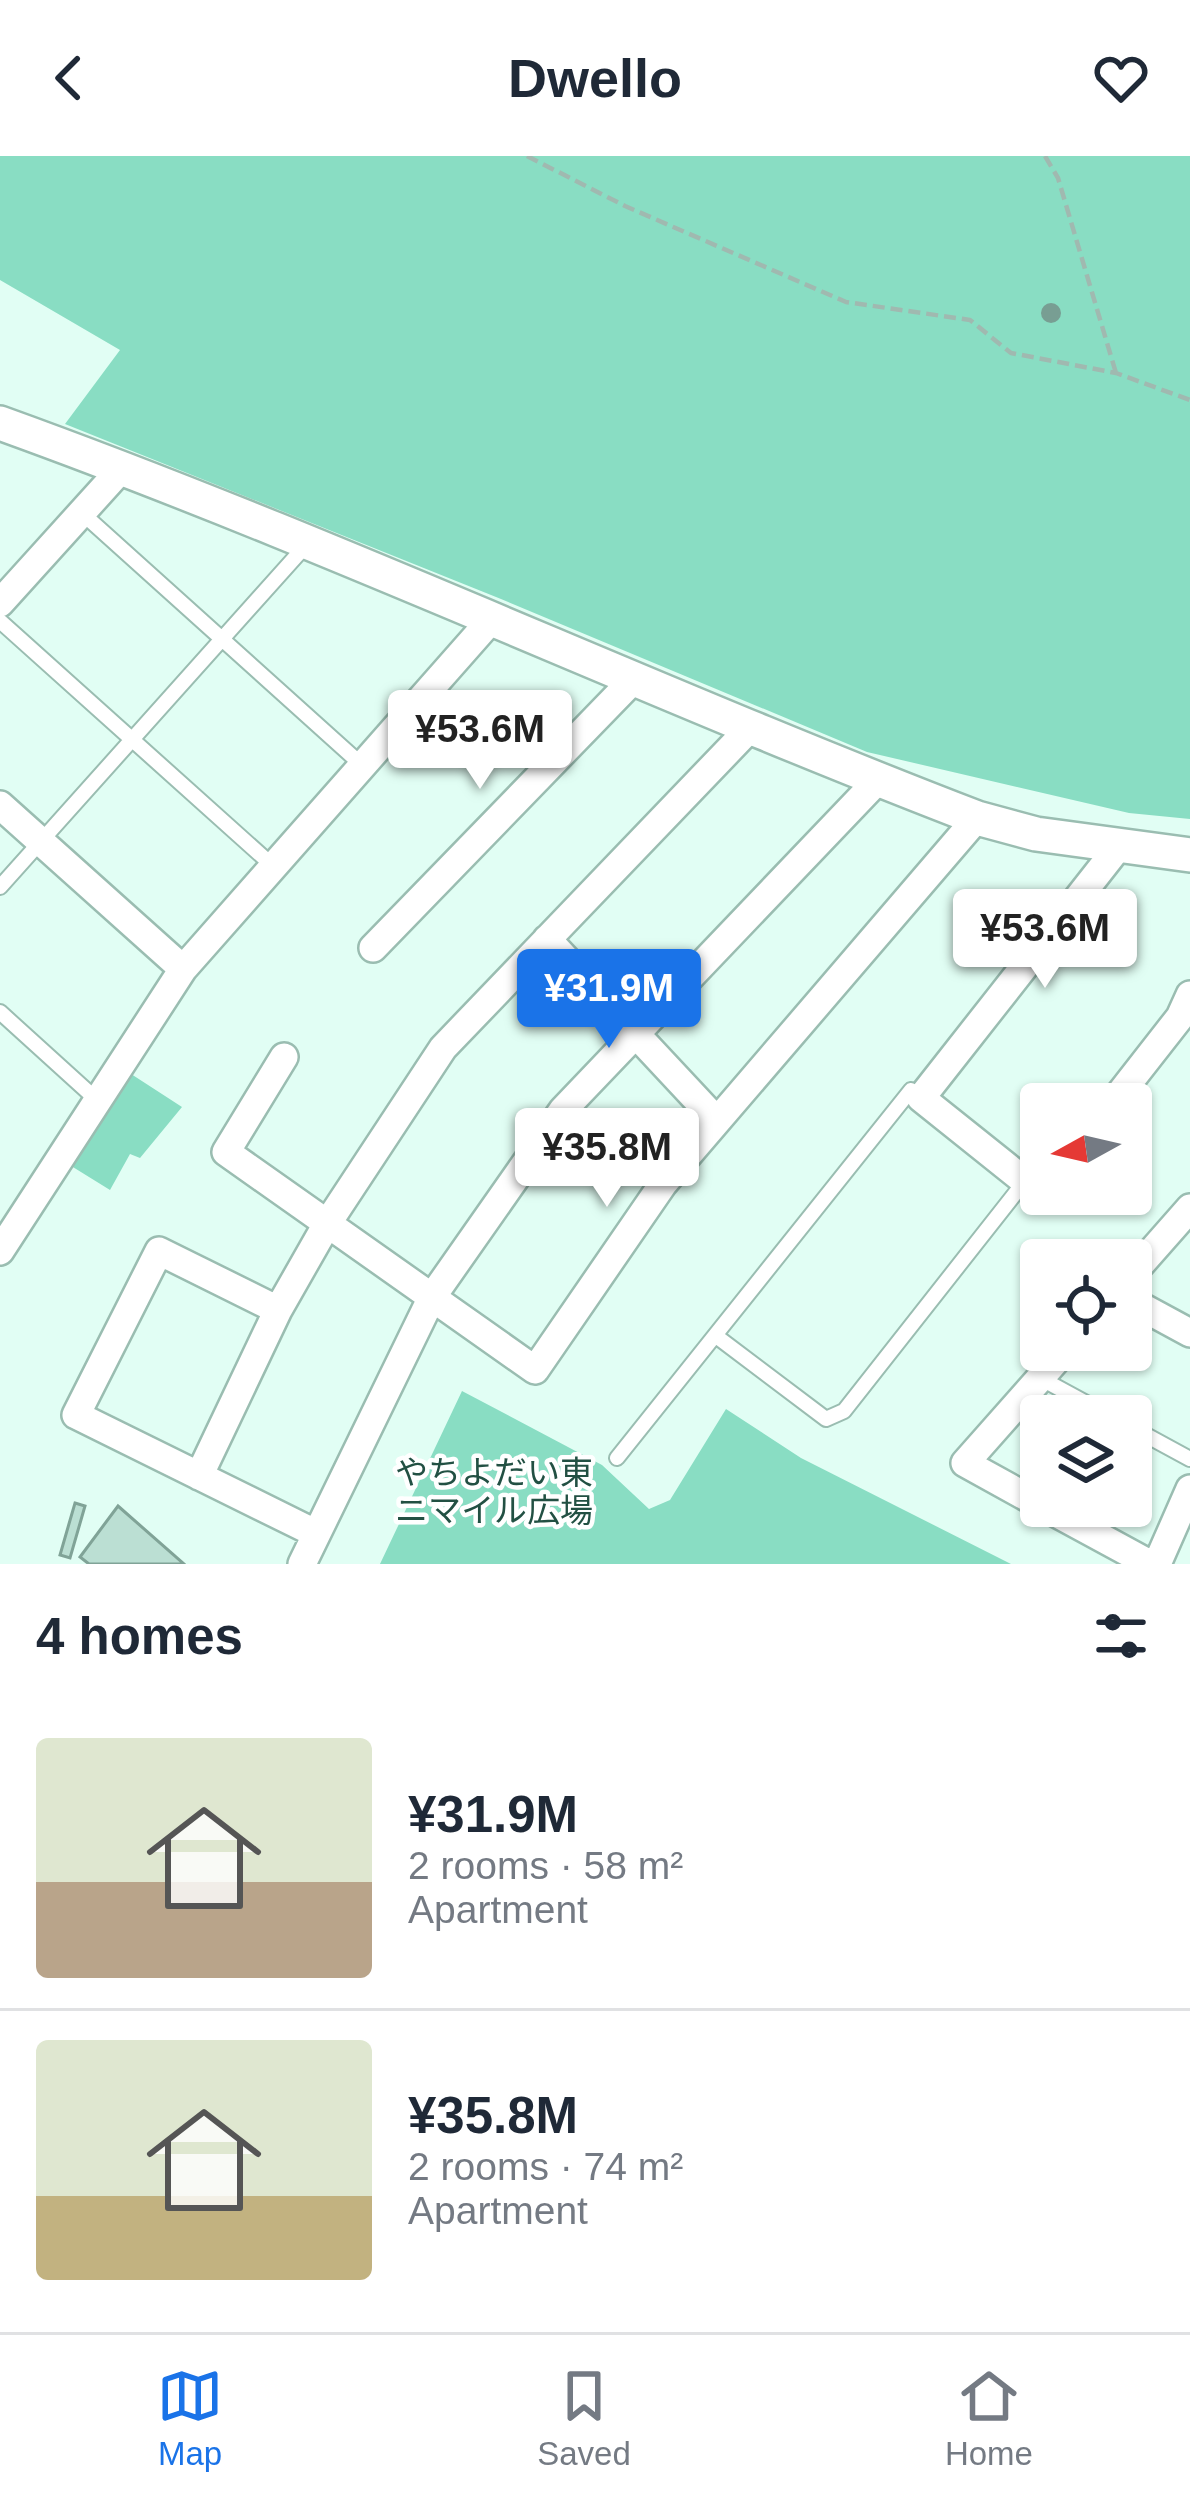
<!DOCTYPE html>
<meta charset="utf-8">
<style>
body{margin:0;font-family:Arial,"Noto Sans JP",sans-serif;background:#f2f2f3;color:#1f2937;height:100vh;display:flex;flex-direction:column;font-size:45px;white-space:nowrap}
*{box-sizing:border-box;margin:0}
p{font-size:39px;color:#747a83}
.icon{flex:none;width:66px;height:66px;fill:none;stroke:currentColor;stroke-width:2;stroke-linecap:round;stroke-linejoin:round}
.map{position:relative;height:1408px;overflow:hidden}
.sheet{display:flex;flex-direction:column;background:#fff;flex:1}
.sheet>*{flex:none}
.needle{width:78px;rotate:262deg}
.buttons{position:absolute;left:1020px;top:927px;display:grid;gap:24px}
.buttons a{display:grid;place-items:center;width:132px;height:132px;border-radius:12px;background:#fff;box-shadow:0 3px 9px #0004;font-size:60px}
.price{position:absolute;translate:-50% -102px;padding:0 27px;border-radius:12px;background:#fff;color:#222;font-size:39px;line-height:78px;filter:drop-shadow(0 3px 6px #0008)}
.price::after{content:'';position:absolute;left:50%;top:72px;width:36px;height:27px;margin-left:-18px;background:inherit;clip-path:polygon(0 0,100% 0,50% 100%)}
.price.active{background:#1a73e8;color:#fff}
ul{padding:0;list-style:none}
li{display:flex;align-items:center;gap:36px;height:300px;padding:0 36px}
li+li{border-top:3px solid #e0e1e3}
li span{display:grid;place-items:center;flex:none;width:336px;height:240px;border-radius:12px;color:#555}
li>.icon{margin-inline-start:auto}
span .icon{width:144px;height:144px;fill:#fffc;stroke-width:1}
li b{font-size:51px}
h2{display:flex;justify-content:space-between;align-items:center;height:144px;padding:0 36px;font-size:51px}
header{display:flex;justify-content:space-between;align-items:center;height:156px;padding:0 36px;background:#fff;font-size:54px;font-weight:800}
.tabs{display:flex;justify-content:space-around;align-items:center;height:168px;border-top:3px solid #e0e1e3;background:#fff;font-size:33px;color:#747a83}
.tabs a{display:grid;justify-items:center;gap:6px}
.tabs .active{color:#1a73e8}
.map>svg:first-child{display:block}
.green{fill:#89ddc3}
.building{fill:#bbdfd3;stroke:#80a397;stroke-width:3}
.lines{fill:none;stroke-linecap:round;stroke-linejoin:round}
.service-casing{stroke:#9abdb1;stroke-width:18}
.minor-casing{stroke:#9abdb1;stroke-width:32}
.tertiary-casing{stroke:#9abdb1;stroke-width:38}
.path{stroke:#a0b9b0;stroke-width:4.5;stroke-dasharray:12 6;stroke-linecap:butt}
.service{stroke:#fff;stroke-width:14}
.minor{stroke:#fff;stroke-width:27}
.tertiary{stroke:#fff;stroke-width:33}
.tree{fill:#789e93}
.labels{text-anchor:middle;stroke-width:9;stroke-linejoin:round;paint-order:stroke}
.park-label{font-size:33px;fill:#225043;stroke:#fff}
</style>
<header><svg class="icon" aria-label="back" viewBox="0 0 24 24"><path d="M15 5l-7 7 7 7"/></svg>Dwello<svg class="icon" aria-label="heart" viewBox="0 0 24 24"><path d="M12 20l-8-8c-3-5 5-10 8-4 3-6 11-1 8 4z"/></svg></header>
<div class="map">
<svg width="1190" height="1408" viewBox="0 0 1190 1408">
<rect width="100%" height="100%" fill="#e1fef4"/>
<!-- green -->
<path class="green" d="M 0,0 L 1190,0 L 1190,663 L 1129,657 L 867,596 L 501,443 L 65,268 L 120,194 L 0,124 Z
M 128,916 L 182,951 L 140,1002 L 130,998 L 110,1034 L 68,1008 Z
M 462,1235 L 602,1309 L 649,1353 L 670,1344 L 726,1253 L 801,1302 L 1011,1408 L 380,1408 Z"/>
<!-- building -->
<path class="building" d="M 75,1347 L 85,1350 L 70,1402 L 60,1399 Z
M 118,1350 L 184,1408 L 89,1408 L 80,1401 Z"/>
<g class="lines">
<!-- service casing -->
<g class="service-casing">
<path id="service" d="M 82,357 L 363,610
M 0,465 L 273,710
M 0,731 L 308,387
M 0,856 L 97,944
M 716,1180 L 826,1263 L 844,1255 L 1025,1025
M 1040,1222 L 1110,1260
M 1131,1271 L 1190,1303
M 617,1302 L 911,934 L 921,942"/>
</g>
<!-- minor casing -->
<g class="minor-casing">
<path id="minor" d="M 0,447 L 123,311
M 0,649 L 183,813
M 547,783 L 716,964
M 373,792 L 633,524
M 284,901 L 226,996 L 535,1214 L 663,1028 L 977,662
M 1112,948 L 1180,861 L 1190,839
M 1041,1038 L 921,942 L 1119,690
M 0,1095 L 183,813 L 490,465
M 1131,1119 L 1190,1052
M 1131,1145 L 1190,1177
M 278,1154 L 159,1095 L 76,1259 L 315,1377
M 199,1320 L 278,1154 L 327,1068 L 443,892 L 750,572
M 1041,1349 L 965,1307 L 1065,1194
M 1043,1350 L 1150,1408
M 302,1408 L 432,1141 L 563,954 L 878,624
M 1157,1408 L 1190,1333"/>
</g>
<!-- tertiary casing -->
<g class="tertiary-casing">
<path id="tertiary" d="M 0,267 C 330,386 649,536 977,662 L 1036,678 L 1190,699"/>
</g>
<!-- path -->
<path class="path" d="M 527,0 L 625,50 L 846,146 L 970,164 L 1011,197 L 1116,217 L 1190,244
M 1045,0 L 1058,22 L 1116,217"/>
<!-- service -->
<use href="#service" class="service"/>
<!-- minor -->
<use href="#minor" class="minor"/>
<!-- tertiary -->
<use href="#tertiary" class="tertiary"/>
</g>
<!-- trees -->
<circle class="tree" cx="1051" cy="157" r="10"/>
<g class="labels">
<!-- park labels -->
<g class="park-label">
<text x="494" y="1328">やちよだい東<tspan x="494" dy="38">ニマイル広場</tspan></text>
</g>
</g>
</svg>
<div class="buttons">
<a><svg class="needle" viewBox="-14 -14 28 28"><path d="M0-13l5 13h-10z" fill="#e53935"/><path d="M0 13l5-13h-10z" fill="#747a83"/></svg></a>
<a><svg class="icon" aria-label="locate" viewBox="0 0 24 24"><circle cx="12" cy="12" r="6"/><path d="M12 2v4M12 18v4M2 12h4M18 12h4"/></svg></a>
<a><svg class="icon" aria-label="layers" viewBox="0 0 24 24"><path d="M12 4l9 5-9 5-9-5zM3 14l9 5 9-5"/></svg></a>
</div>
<b class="price" style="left:480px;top:636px">¥53.6M</b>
<b class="price" style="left:1045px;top:835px">¥53.6M</b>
<b class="price active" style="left:609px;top:895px">¥31.9M</b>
<b class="price" style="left:607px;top:1054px">¥35.8M</b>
</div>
<section class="sheet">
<h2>4 homes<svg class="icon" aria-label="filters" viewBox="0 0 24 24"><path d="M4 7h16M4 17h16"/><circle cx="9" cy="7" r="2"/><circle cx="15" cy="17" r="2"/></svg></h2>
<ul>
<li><span style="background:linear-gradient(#dfe7d0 60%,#b9a48a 0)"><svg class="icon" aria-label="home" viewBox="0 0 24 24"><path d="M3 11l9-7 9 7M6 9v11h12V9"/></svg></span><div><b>¥31.9M</b><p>2 rooms · 58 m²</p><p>Apartment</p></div></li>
<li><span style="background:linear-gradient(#dfe7d0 65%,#c2b280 0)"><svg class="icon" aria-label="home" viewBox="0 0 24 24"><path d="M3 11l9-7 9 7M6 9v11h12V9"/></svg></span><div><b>¥35.8M</b><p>2 rooms · 74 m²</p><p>Apartment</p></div></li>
</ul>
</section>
<nav class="tabs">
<a class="active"><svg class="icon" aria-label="map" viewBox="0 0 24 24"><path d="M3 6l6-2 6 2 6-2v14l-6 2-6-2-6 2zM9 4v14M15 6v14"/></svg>Map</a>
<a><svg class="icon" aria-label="saved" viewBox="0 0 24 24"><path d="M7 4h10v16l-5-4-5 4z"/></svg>Saved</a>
<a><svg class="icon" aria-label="home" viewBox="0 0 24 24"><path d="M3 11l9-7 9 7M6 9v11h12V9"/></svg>Home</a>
</nav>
